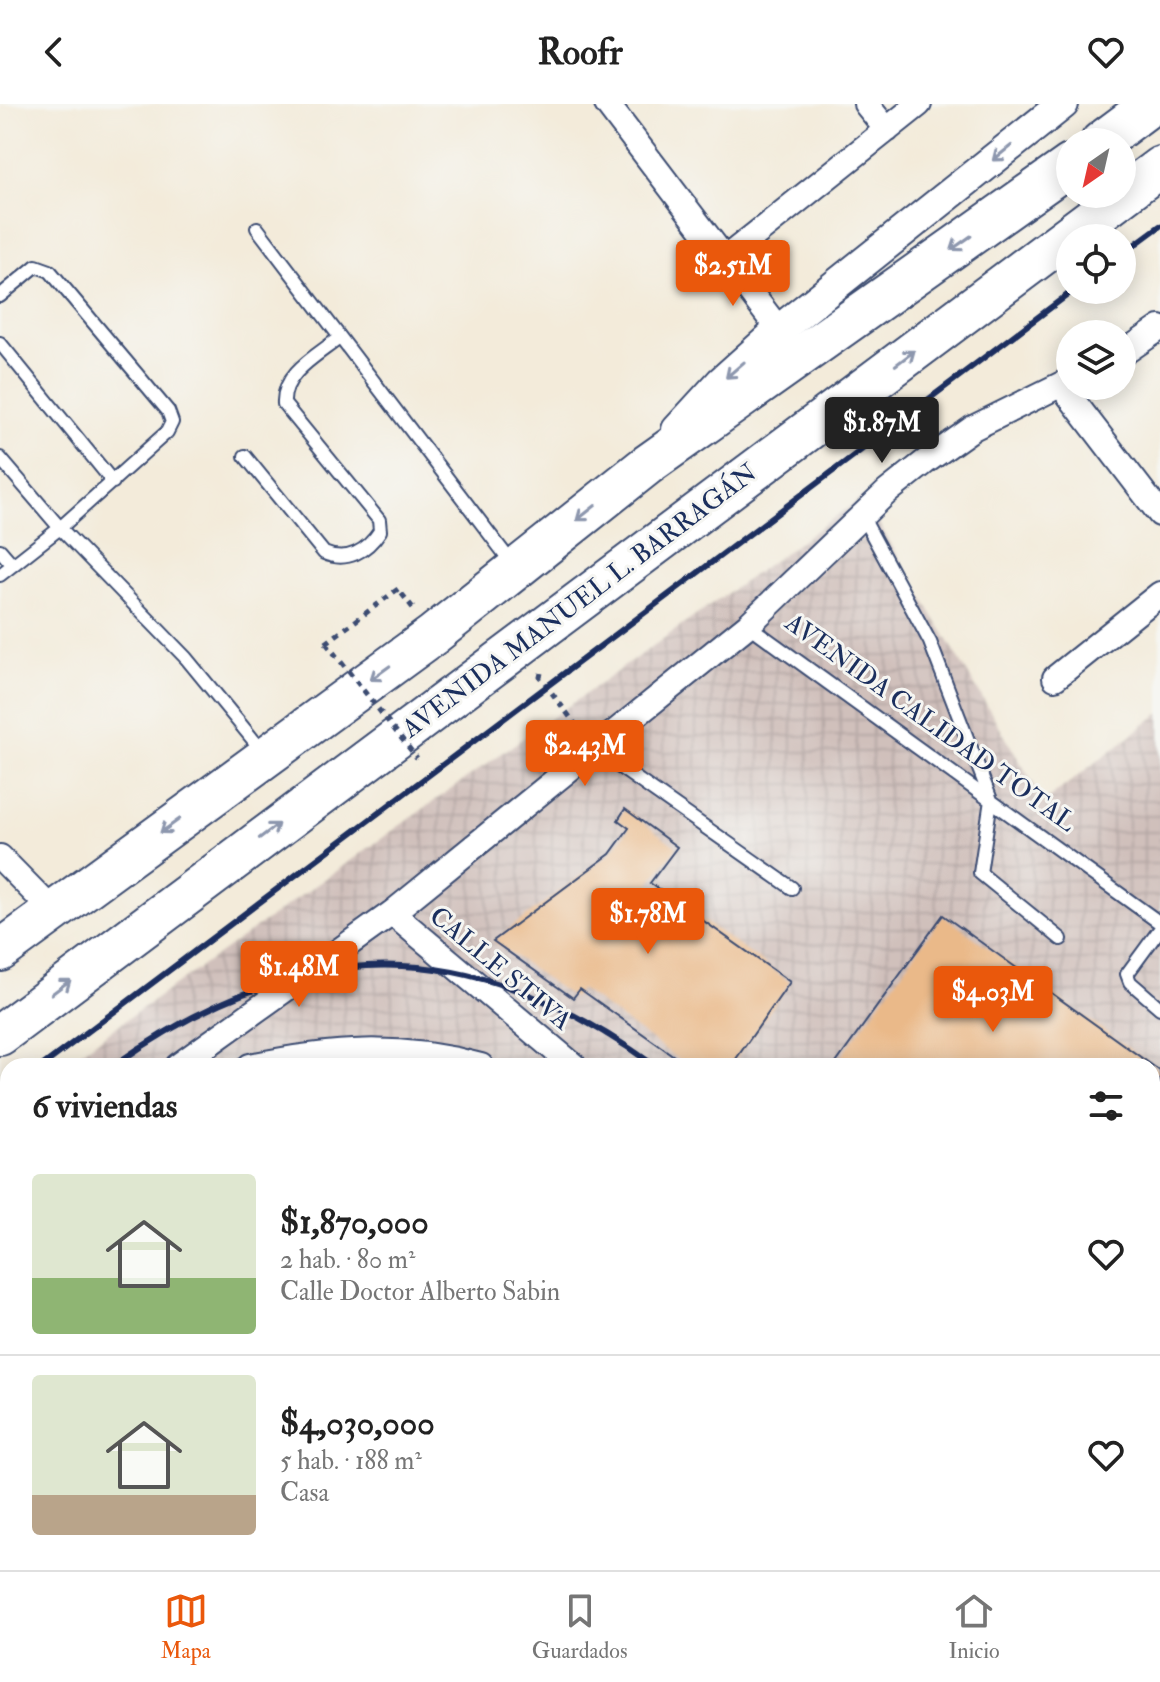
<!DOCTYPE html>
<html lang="es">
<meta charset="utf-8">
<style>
body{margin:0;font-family:"IM FELL Double Pica",serif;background:#f2f2f2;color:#222;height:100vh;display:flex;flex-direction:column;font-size:30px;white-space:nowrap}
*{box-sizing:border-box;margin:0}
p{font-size:26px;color:#767676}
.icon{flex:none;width:44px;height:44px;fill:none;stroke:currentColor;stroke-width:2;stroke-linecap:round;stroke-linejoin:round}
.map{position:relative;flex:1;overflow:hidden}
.drawer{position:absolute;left:0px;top:954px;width:1160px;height:512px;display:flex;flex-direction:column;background:#fff;border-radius:24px 24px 0 0;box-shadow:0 4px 20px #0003}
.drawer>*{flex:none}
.needle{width:52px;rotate:214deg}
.fabs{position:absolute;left:1056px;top:24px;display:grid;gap:16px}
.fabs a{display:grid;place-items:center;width:80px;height:80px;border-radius:50%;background:#fff;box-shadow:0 4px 20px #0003;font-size:40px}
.price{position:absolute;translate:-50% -68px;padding:0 18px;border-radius:8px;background:#ea580c;color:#fff;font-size:26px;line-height:52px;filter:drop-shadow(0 2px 4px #0008)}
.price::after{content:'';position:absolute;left:50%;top:48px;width:24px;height:18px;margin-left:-12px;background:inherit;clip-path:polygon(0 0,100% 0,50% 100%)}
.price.current{background:#222;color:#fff}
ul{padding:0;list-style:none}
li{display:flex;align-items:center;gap:24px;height:200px;padding:0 32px}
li+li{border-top:2px solid #e0e0e0}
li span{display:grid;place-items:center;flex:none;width:224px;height:160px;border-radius:8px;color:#555}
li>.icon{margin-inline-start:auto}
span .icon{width:96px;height:96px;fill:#fffc;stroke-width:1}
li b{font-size:34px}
h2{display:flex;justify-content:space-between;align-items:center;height:96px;padding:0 32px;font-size:34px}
header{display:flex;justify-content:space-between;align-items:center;height:104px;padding:0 32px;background:#fff;font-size:36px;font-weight:800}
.dock{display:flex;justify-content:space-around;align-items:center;height:112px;border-top:2px solid #e0e0e0;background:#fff;font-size:22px;color:#767676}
.dock a{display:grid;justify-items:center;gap:4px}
.dock .current{color:#ea580c}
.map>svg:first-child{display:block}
.industrial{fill:url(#industrial-grid)}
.building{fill:#eab989}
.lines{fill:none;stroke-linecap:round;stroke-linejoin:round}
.service-casing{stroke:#3b4b71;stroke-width:16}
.minor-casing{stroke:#3b4b71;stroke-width:28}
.tertiary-casing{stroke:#3b4b71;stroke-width:34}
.trunk-casing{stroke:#3b4b71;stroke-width:44}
.path{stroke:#3b4b71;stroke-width:5;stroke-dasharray:6 6;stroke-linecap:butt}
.service{stroke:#fff;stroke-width:12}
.minor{stroke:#fff;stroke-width:24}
.tertiary{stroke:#fff;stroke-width:30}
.trunk{stroke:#fff;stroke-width:40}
.rail{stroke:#1b2f5e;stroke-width:6}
.path-bridge{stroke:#3b4b71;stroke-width:5;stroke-dasharray:6 6;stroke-linecap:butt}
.oneway{stroke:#8d97ae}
.labels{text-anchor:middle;stroke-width:6;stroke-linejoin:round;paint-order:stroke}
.street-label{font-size:26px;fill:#1b2f5e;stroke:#f6f6f2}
</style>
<header><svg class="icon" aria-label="back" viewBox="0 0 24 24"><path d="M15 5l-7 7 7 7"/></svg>Roofr<svg class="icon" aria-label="heart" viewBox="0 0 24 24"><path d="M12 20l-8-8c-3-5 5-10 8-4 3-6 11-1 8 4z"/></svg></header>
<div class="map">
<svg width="1160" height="1466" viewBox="0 0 1160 1466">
<defs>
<pattern id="industrial-grid" width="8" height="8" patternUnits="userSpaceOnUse" patternTransform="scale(2)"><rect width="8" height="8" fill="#d0c0bb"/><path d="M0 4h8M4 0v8" fill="none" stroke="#b2a5a3"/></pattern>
</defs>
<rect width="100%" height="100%" fill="#f6f6f2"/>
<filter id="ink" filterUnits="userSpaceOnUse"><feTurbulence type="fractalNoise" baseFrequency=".0125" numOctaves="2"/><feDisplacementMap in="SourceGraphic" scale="16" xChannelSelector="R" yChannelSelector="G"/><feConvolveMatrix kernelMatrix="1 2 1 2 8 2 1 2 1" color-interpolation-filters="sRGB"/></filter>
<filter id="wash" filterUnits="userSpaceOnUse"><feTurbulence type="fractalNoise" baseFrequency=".006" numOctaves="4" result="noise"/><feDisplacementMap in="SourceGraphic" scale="32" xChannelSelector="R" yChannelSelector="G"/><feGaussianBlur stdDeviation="1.8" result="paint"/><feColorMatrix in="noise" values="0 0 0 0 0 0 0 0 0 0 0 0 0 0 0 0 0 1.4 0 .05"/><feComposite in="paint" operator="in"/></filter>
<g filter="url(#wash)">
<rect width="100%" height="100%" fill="#f3ebda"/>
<!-- industrial -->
<path class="industrial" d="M 863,393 L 1044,698 L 1160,609 L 1160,1466 L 566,1466 L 555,1458 L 1152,1458 L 1152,962 L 61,962 Z
M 8,1000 L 8,1061 L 0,1055 L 0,1005 Z
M 0,1382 L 8,1389 L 8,1458 L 91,1458 L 101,1466 L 0,1466 Z"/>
<g id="blocks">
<!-- building -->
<path class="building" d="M 625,705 L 677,743 L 650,779 L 790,878 L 731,962 L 688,962 L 580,885 L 573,894 L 493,837 L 610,750 L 629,724 L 618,716 Z
M 943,811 L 1160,967 L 1160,1265 L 1152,1259 L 1152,962 L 834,962 Z
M 8,1271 L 8,1386 L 0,1380 L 0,1282 Z
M 107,1458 L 299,1458 L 293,1466 L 118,1466 Z
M 586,1458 L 693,1458 L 704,1466 L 581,1466 Z
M 777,1458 L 896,1458 L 890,1466 L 772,1466 Z
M 903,1458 L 1006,1458 L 1017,1466 L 897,1466 Z"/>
</g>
</g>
<g filter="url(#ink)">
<use href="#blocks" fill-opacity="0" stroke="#3b4b71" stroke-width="2"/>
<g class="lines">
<!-- service casing -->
<g class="service-casing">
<path id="service" d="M 257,124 L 514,462
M 0,192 L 36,162 L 50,167 L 168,307 L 172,318 L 167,328 L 60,424 L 0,471
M 0,239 L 113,378
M 245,352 L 324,449 C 347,459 367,447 380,427 L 379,416 L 284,300 C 282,269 318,251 339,234
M 0,354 L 60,424 L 186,554 L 264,649
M 862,412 L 930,538 L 991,696 L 980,769 L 1061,835
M 0,446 L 13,461
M 748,521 L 1160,819
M 594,645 L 792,784
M 1160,825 L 1127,870 L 1130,878 L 1160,904
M 1099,1458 L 1110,1466"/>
</g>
<!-- minor casing -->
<g class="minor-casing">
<path id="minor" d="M 607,0 L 779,226
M 866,0 L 887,26
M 726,154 L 919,0
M 1122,250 L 1160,224
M 1061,281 L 1160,410
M 1055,574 L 1160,490
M 0,753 L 53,807
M 392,809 L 574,962
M 178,962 L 392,809 L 594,645 L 748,521 L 887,388 L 925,358 L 973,324 L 1070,276
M 250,962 C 332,945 399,940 481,962
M 0,1112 L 8,1105
M 1152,1408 L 1160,1414"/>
</g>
<!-- tertiary casing -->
<g class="tertiary-casing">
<path id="tertiary" d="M 677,326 L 721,278 L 779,226 L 1063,0"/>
</g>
<!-- trunk casing -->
<g class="trunk-casing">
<path id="trunk" d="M 1101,38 L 1152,0
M 0,847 L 433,531 L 647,361 L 1070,61
M 0,931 L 1160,63"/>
</g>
<!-- path -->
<path class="path" d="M 326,539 L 398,485 L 413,504
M 541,569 L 540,573 L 579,625"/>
<!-- service -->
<use href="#service" class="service"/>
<!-- minor -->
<use href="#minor" class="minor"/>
<!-- tertiary -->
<use href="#tertiary" class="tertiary"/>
<!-- trunk -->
<use href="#trunk" class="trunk"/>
<!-- rail -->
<path class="rail" d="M 1122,150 L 1160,122
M 42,962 L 1074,186
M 113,962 C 300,830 468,826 655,962
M 0,995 L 8,989
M 0,1054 L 8,1047"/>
<!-- path-bridge -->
<path class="path-bridge" d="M 326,539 L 417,654"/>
</g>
<!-- one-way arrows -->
<defs><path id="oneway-shaft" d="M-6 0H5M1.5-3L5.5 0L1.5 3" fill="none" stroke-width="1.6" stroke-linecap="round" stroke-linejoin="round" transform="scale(2)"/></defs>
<g class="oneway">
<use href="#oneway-shaft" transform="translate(1002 49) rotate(141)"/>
<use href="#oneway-shaft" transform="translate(961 139) rotate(145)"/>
<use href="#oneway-shaft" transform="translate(905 254) rotate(-37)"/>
<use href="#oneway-shaft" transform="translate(735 266) rotate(139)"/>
<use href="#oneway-shaft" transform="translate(586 409) rotate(142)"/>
<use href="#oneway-shaft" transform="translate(380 569) rotate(144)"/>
<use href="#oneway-shaft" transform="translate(170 722) rotate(144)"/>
<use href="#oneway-shaft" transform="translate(269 727) rotate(-37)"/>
<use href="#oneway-shaft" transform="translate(61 883) rotate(-37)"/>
</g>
</g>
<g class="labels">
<!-- street labels -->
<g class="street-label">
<text transform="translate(579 496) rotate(-37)" y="9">AVENIDA MANUEL L. BARRAGÁN</text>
<text transform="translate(931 618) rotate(36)" y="9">AVENIDA CALIDAD TOTAL</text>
<text transform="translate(501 864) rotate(40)" y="9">CALLE STIVA</text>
</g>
</g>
</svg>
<div class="fabs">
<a><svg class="needle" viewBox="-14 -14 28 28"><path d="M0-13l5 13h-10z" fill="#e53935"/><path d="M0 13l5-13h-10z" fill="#767676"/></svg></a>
<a><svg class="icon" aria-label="locate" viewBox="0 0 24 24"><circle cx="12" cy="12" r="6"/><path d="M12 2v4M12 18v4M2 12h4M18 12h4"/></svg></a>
<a><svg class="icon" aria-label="layers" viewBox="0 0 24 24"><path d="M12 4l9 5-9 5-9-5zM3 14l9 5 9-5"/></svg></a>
</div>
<b class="price" style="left:733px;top:204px">$2.51M</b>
<b class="price current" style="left:882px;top:361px">$1.87M</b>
<b class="price" style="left:585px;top:684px">$2.43M</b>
<b class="price" style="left:648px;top:852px">$1.78M</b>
<b class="price" style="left:299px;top:905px">$1.48M</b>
<b class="price" style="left:993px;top:930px">$4.03M</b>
<section class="drawer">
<h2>6 viviendas<svg class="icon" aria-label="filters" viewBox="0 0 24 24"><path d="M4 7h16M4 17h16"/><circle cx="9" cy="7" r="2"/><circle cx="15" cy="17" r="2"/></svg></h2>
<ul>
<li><span style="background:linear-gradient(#dfe7d0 65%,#8fb573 0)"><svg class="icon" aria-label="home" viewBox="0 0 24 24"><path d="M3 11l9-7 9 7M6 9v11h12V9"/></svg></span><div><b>$1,870,000</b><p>2 hab. · 80 m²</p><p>Calle Doctor Alberto Sabin</p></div><svg class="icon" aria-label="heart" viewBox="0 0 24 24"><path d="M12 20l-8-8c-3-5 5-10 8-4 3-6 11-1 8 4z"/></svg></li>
<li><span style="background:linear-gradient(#dfe7d0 75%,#b9a48a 0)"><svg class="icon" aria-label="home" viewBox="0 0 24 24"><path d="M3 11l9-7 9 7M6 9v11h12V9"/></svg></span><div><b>$4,030,000</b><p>5 hab. · 188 m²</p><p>Casa</p></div><svg class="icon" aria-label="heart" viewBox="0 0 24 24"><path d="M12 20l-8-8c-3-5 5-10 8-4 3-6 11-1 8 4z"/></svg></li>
</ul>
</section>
</div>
<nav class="dock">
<a class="current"><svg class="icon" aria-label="map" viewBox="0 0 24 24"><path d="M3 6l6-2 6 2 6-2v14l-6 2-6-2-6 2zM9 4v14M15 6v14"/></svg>Mapa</a>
<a><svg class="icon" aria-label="saved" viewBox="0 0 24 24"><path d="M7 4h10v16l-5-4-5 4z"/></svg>Guardados</a>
<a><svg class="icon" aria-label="home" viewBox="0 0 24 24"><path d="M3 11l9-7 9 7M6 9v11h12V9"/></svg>Inicio</a>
</nav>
